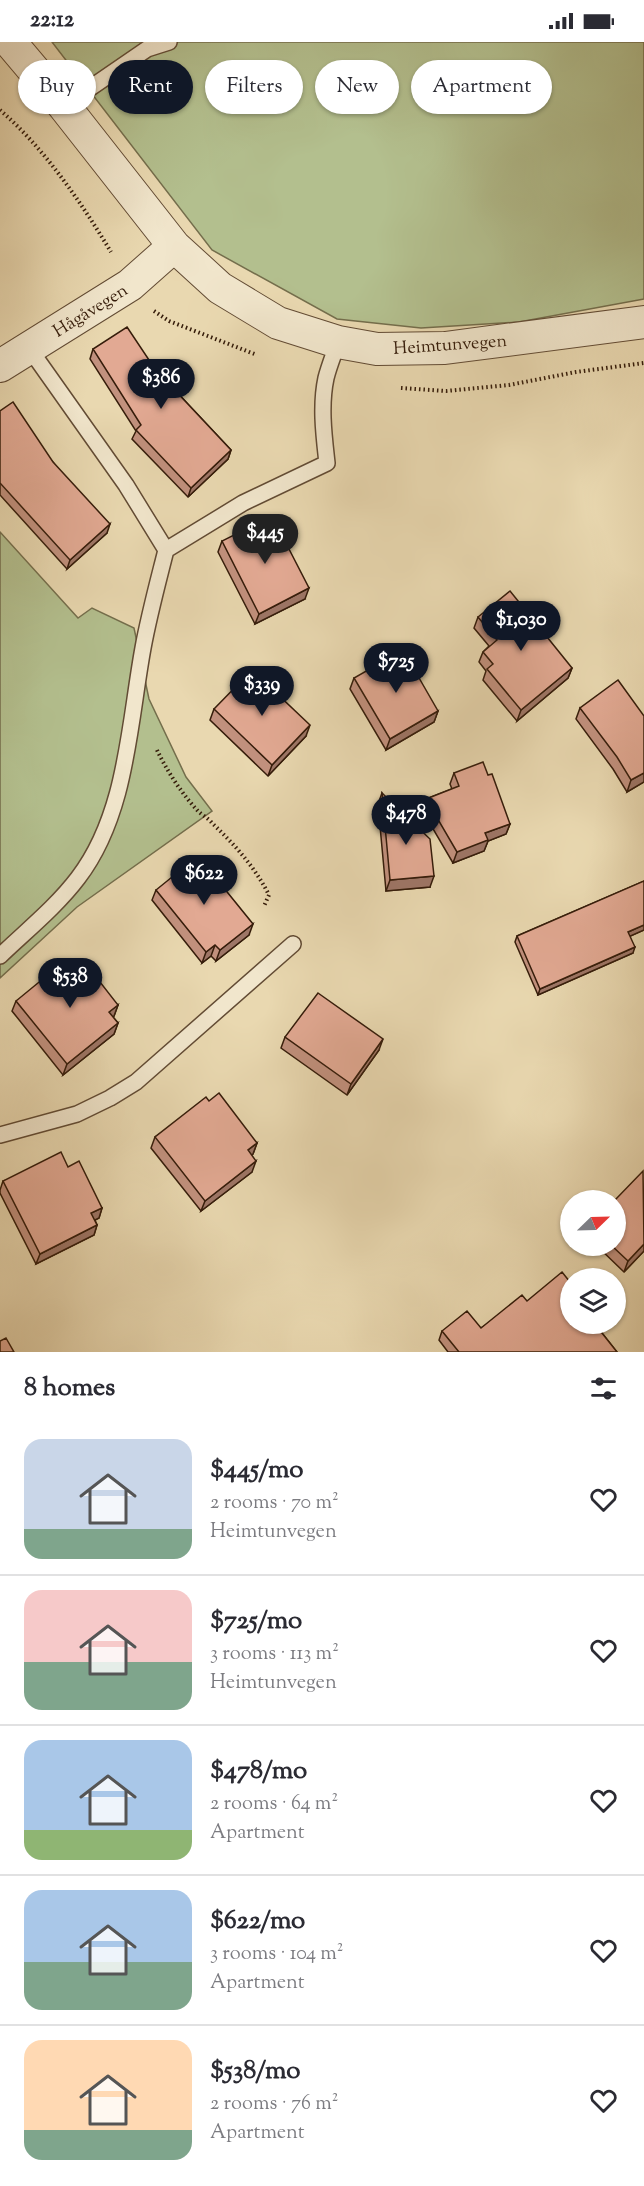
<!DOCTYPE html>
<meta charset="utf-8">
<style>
body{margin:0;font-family:"Sorts Mill Goudy",serif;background:#f7f7f7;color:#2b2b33;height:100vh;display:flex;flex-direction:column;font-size:22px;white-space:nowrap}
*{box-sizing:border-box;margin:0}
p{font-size:20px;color:#7c7c81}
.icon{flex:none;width:33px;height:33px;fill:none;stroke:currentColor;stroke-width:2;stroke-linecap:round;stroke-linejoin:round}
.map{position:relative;height:1310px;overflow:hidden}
.sheet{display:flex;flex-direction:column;background:#fff;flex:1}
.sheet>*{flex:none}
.banner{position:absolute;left:18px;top:18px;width:609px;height:54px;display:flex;gap:12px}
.needle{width:39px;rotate:67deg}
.buttons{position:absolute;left:560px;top:1148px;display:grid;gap:12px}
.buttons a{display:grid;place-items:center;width:66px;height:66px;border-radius:50%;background:#fff;box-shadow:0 2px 4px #0004;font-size:30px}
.price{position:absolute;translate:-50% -51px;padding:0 14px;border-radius:21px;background:#111827;color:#fff;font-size:20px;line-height:39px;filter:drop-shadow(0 2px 3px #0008)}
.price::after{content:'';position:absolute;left:50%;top:36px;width:18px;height:14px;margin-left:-9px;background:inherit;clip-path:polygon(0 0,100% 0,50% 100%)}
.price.current{background:#222;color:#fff}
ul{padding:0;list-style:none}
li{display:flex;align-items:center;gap:18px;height:150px;padding:0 24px}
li+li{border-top:2px solid #e1e1e2}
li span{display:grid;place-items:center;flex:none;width:168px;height:120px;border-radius:18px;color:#555}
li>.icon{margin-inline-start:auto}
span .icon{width:72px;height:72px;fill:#fffc;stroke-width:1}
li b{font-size:26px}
h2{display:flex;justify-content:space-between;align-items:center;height:72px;padding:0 24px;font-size:26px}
.chip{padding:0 21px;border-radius:27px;background:#fff;box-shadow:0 2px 4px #0004;font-size:21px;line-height:54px}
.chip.current{background:#111827;color:#fff}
.status{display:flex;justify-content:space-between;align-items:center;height:42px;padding:0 30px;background:#fff;direction:ltr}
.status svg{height:16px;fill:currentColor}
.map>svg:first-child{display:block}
.green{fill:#b3bf8e;stroke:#746e4c;stroke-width:1.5}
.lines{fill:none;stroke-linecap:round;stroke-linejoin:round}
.service-casing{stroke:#624b34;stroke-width:18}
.minor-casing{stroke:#624b34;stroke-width:34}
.path{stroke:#351c0a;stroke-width:4;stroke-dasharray:1.5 3;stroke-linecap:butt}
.service{stroke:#f1e6cc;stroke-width:15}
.minor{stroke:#f1e6cc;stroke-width:32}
.wall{fill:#c2917e;stroke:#351c0a;stroke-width:1.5}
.shaded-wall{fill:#9e7667;stroke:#351c0a;stroke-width:1.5}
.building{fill:#e2a993;stroke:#351c0a;stroke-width:1.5}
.labels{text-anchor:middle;stroke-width:4.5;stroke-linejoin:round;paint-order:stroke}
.street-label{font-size:18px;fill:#351c0a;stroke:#f1e6cc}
</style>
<div class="status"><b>22:12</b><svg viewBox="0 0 49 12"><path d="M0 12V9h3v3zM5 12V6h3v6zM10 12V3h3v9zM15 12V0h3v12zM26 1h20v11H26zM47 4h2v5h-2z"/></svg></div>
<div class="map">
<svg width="644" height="1310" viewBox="0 0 644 1310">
<rect width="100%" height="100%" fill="#e9d8b0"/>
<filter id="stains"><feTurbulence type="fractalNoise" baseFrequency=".00333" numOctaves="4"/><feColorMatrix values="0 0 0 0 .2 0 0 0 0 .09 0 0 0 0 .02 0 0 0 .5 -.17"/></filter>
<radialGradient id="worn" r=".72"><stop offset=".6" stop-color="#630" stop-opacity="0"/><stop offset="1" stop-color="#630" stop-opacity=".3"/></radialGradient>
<!-- green -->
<path class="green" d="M 52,0 L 644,0 L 644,257 L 519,280 L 421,286 L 337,277 L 212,208 Z
M 0,490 L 78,576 L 92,566 L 134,586 L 149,657 L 186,735 L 212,769 L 77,865 L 0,936 Z"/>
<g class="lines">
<!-- service casing -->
<g class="service-casing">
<path id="service" d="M 64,64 L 147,7 L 169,0
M 166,508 L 243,461 L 327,421 C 324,394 320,364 326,336 C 329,324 334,312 338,300
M 0,914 C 26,889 56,865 78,836 C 127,772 129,682 143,606 C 149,573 158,540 166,508 L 126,443 L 29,306
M 0,1093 L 77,1072 L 110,1056 L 136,1040 L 293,902"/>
</g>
<!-- minor casing -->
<g class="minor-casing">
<path id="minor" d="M 10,0 L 64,64 L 174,204 L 220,246 L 278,281 L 338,300 L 377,307 L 445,306 L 644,280
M 0,324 L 130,243 L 174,204"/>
</g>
<!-- path -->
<path class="path" d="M 0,68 C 44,106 81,160 111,210
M 154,269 L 169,279 L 257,313
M 401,346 L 446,349 L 509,343 L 576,330 L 644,321
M 157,708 C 167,729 182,752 198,769 C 202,773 208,776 212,781 C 234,802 255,825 269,853 L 264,864"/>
<!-- service -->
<use href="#service" class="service"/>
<!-- minor -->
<use href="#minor" class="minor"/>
</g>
<!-- wall -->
<path class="wall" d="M 93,307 L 155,327 L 231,408 L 228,417 L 188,455 L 132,397 L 136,389 L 90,317 Z
M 0,369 L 53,420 L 107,491 L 67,527 L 0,453 Z
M 222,499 L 305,557 L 255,582 L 218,510 Z
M 478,575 L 572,626 L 568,636 L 517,679 L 483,638 L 486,629 L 479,620 L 483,610 L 489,604 L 474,586 Z
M 354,636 L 438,669 L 434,680 L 386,708 L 350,647 Z
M 580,666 L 644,740 L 627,750 L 613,727 L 576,677 Z
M 214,667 L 306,694 L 268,734 L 210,678 Z
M 454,731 L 510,782 L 506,792 L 488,799 L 484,809 L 453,821 L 422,768 L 426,757 L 452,747 L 450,742 Z
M 382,751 L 430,845 L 386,849 L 378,762 Z
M 644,839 L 644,888 L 630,894 L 633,911 L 538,953 L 515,900 L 517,894 Z
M 156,848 L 249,893 L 216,919 L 211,914 L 202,921 L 152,858 Z
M 76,930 L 118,963 L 114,974 L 113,975 L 118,981 L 114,992 L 63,1033 L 12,969 L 16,959 Z
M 285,995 L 379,1008 L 347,1053 L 281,1006 Z
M 209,1059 L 257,1101 L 253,1112 L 251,1113 L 252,1130 L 201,1169 L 151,1106 L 155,1095 Z
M 68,1125 L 102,1166 L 99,1176 L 95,1178 L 97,1183 L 94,1193 L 36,1222 L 0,1151 L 0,1148 L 3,1139 Z
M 596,1203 L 615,1203 L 644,1209 L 624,1230 Z
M 527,1259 L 570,1281 L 595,1281 L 595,1282 L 617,1310 L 448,1310 L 439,1298 L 442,1289 L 481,1286 Z"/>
<!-- shaded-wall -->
<path class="shaded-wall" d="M 231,408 L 228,417 L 188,455 L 191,446 Z
M 110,482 L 107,491 L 67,527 L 70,518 Z
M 309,546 L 305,557 L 255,582 L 259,572 Z
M 572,626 L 568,636 L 517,679 L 521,668 Z
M 438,669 L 434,680 L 386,708 L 390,697 Z
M 310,683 L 306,694 L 268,734 L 272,723 Z
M 644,731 L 644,740 L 627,750 L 631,738 Z
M 510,782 L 506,792 L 488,799 L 484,809 L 453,821 L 457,810 L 485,791 Z
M 434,834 L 430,845 L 386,849 L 390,838 Z
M 253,882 L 249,893 L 216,919 L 220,908 Z
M 644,883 L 644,888 L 626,896 L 628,890 Z
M 215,903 L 211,914 L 202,921 L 206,910 Z
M 635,905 L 633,911 L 538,953 L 540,947 Z
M 118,963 L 114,974 L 105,981 L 109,970 Z
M 118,981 L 114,992 L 63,1033 L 67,1022 Z
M 383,997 L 379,1008 L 347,1053 L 351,1042 Z
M 257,1101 L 253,1112 L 244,1119 L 248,1108 Z
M 256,1119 L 252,1130 L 201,1169 L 205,1159 Z
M 102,1166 L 99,1176 L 87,1182 L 91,1171 Z
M 97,1183 L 94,1193 L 36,1222 L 40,1212 Z
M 644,1202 L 644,1209 L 624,1230 L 628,1219 Z"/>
<!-- building -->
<path class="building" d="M 127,285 L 155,327 L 231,408 L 191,446 L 136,388 L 141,383 L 93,307 Z
M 13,360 L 53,420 L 110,482 L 70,518 L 0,441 L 0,369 Z
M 272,474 L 309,546 L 259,572 L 222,499 Z
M 510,549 L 572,626 L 521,668 L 487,627 L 493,622 L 483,610 L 497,598 L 478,575 Z
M 403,608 L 438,669 L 390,697 L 354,636 Z
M 252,628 L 310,683 L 272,723 L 214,667 Z
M 618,638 L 644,674 L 644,731 L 631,738 L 617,715 L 580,666 Z
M 483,720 L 488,733 L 492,732 L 510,782 L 485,791 L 488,798 L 457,810 L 426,757 L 459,744 L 454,731 Z
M 382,751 L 430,797 L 434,834 L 390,838 Z
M 198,814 L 253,882 L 220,908 L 215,903 L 206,910 L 156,848 Z
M 644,839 L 644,883 L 628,890 L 635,905 L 540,947 L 517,894 Z
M 66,918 L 76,930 L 86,922 L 118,963 L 109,970 L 118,981 L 67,1022 L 16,959 Z
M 318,951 L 383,997 L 351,1042 L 285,995 Z
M 219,1051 L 257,1101 L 248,1108 L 256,1119 L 205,1159 L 155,1095 L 206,1055 L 209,1059 Z
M 61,1110 L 68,1125 L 79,1119 L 102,1166 L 91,1171 L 97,1183 L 40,1212 L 3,1139 Z
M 643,1129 L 644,1202 L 628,1219 L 611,1203 L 615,1203 L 615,1158 Z
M 562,1230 L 570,1240 L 570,1281 L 594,1281 L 617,1310 L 459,1310 L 442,1289 L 467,1269 L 481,1286 L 522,1253 L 527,1259 Z
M 6,1296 L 14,1310 L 0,1310 L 0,1299 Z"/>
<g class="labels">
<!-- street labels -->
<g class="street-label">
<text transform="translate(90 268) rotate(-32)" y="6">Hågåvegen</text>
<text transform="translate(450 302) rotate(-4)" y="6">Heimtunvegen</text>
</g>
</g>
<rect width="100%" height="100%" filter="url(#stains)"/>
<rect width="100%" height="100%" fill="url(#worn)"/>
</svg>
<div class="buttons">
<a><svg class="needle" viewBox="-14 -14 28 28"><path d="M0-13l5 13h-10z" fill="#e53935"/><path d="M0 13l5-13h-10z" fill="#7c7c81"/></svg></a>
<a><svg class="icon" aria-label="layers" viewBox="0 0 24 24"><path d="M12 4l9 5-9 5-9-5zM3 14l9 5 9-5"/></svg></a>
</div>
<b class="price" style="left:161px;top:368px">$386</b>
<b class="price current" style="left:265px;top:523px">$445</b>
<b class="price" style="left:521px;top:610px">$1,030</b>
<b class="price" style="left:396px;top:652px">$725</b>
<b class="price" style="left:262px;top:675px">$339</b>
<b class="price" style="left:406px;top:804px">$478</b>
<b class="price" style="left:204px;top:864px">$622</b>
<b class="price" style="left:70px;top:967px">$538</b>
<div class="banner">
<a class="chip">Buy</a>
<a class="chip current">Rent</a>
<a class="chip">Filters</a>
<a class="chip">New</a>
<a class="chip">Apartment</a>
</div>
</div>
<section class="sheet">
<h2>8 homes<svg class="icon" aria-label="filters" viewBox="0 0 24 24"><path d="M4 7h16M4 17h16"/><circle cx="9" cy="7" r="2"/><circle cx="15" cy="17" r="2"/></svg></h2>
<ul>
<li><span style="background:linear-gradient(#c9d6e8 75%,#7fa58c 0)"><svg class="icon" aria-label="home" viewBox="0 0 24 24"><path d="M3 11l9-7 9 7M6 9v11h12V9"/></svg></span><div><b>$445/mo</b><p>2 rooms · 70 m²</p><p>Heimtunvegen</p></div><svg class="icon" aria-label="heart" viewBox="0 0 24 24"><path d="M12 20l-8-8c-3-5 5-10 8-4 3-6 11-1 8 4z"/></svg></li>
<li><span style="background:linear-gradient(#f6c9c9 60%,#7fa58c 0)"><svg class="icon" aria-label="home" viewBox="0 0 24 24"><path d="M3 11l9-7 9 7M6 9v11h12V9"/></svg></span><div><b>$725/mo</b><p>3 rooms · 113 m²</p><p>Heimtunvegen</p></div><svg class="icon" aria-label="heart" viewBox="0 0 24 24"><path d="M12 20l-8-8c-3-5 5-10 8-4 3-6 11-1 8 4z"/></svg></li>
<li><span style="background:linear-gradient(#a9c7e8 75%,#8fb573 0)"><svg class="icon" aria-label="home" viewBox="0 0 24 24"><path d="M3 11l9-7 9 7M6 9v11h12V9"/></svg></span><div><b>$478/mo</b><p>2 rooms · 64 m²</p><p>Apartment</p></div><svg class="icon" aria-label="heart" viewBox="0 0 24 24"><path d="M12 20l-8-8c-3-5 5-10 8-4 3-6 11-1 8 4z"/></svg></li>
<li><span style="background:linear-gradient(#a9c7e8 60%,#7fa58c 0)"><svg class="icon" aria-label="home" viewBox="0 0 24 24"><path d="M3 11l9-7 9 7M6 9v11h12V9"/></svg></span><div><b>$622/mo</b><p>3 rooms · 104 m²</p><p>Apartment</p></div><svg class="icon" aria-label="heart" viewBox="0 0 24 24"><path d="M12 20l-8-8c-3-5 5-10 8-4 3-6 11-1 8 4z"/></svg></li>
<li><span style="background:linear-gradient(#ffd9b3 75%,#7fa58c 0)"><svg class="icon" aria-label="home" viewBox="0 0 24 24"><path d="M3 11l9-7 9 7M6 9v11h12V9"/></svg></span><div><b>$538/mo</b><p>2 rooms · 76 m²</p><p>Apartment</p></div><svg class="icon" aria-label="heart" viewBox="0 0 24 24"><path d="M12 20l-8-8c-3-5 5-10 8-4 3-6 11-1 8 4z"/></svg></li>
</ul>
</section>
